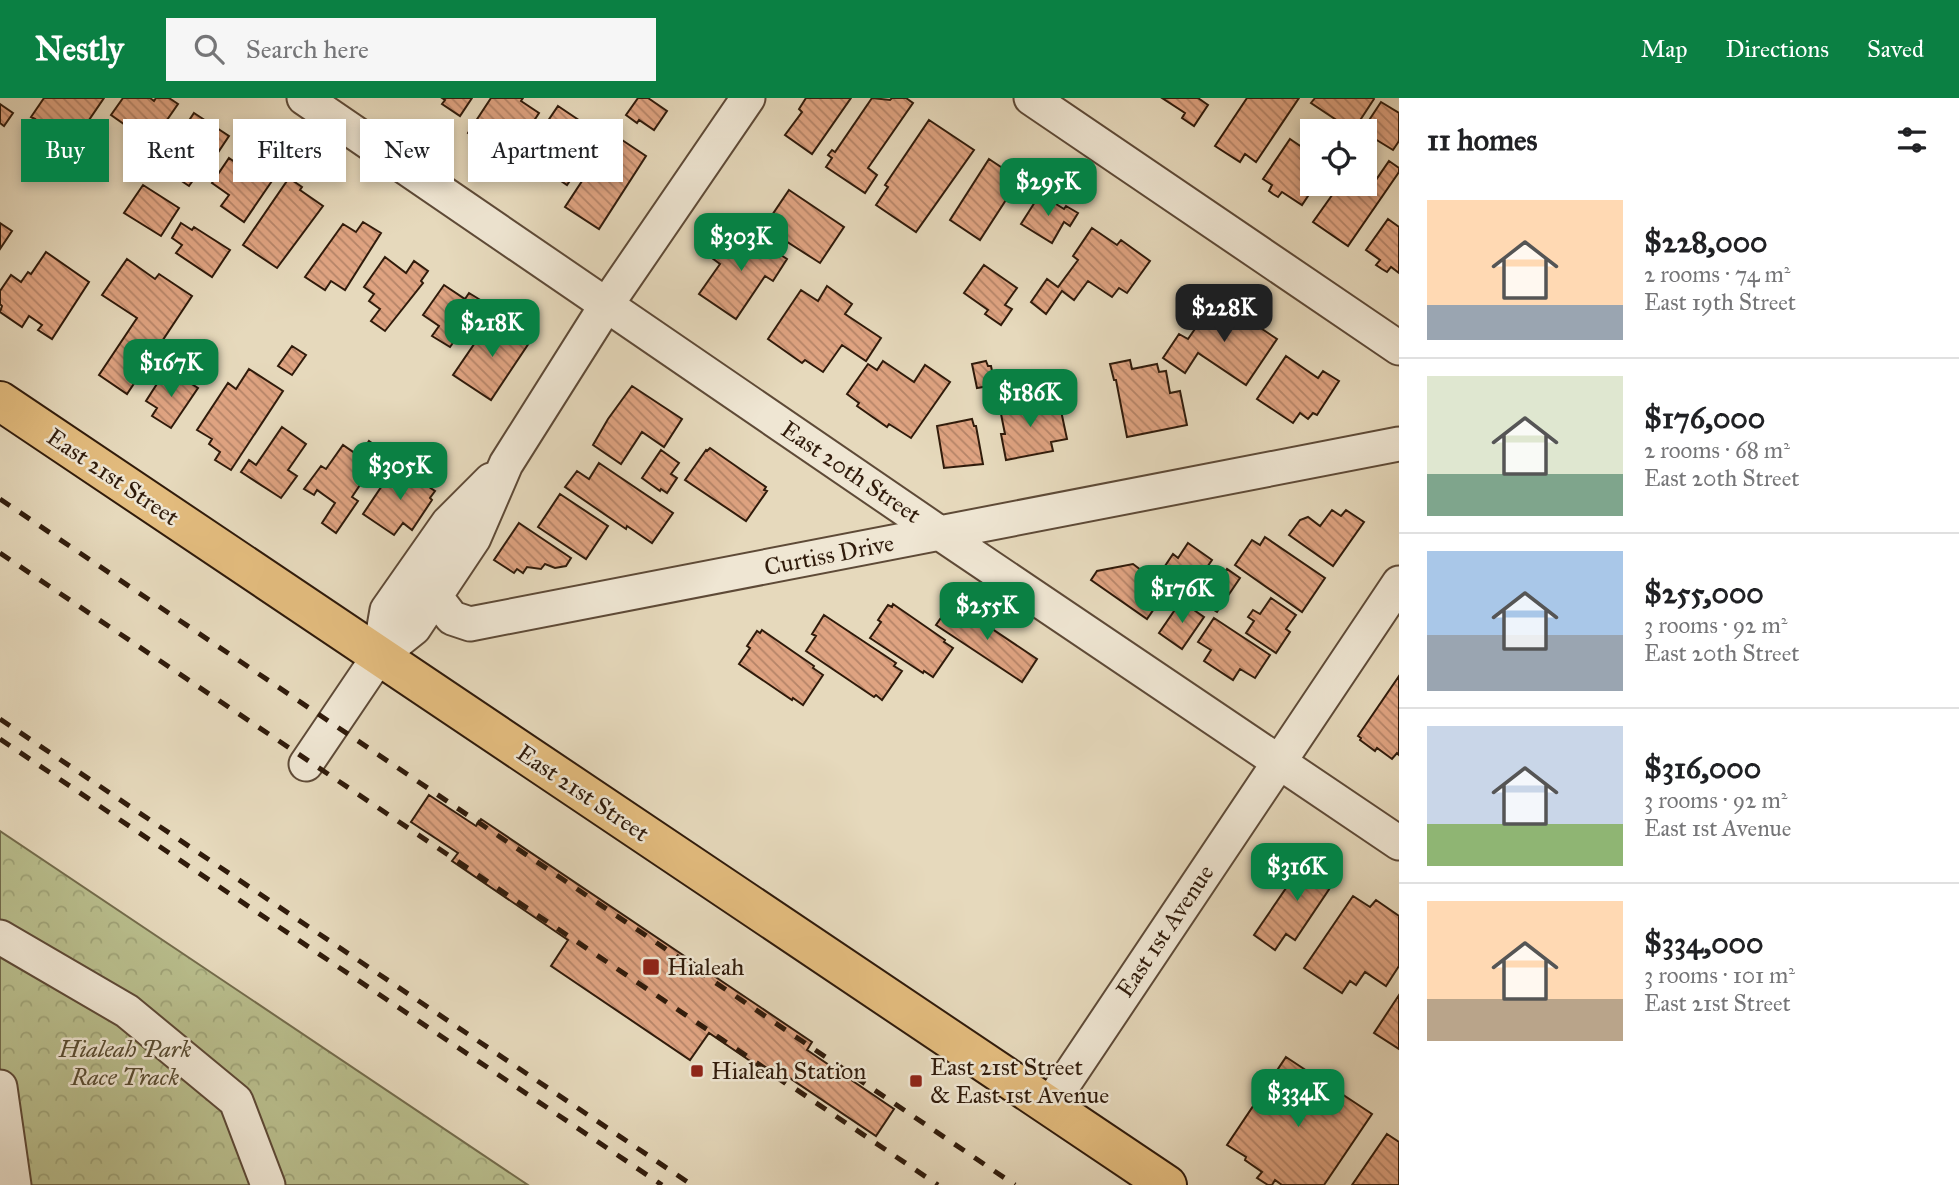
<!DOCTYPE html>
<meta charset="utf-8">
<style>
body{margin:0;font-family:"IM FELL Great Primer",serif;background:#f6f6f6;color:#202124;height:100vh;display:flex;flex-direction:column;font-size:26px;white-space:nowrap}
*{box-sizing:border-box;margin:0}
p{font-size:23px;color:#757577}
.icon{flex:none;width:38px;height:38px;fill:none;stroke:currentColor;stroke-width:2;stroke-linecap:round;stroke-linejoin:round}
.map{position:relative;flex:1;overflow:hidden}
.drawer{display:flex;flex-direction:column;background:#fff;width:560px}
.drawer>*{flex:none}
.guide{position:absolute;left:21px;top:21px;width:665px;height:63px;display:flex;gap:14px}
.buttons{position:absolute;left:1300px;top:21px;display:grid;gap:14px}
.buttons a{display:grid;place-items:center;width:77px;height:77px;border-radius:0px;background:#fff;box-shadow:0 4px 10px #0003;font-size:35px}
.price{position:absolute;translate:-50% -60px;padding:0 16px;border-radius:14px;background:#0b8043;color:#fff;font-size:23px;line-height:46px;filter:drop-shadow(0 2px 4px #0008)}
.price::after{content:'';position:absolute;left:50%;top:42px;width:21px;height:16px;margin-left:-10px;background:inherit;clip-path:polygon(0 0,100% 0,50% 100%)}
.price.current{background:#222;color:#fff}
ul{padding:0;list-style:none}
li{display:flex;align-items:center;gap:21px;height:175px;padding:0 28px}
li+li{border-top:2px solid #e0e0e0}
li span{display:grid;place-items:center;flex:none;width:196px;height:140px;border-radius:0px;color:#555}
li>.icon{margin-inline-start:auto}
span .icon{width:84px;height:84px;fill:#fffc;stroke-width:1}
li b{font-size:30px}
h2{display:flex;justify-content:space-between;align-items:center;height:84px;padding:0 28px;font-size:30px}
.pill{padding:0 24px;border-radius:0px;background:#fff;box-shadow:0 4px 10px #0003;font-size:24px;line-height:63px}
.pill.current{background:#0b8043;color:#fff}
header{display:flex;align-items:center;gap:42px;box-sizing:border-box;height:98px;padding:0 35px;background:#0b8043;color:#fff}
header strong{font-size:33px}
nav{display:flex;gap:38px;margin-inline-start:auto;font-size:24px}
.search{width:490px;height:63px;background:#f6f6f6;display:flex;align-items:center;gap:18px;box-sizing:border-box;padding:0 24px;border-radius:0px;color:#757577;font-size:26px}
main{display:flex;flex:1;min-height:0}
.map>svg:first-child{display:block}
.forest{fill:url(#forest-crowns);stroke:#746c4c;stroke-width:2}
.building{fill:url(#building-back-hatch);stroke:#301b0b;stroke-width:2}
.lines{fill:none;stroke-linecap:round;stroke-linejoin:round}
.minor-casing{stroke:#5e4a37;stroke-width:37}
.major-casing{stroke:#301b0b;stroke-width:42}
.minor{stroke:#efe6d3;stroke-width:33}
.major{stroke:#e3bc7e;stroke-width:38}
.rail{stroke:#301b0b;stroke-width:5;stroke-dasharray:12 12;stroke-linecap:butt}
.poi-dot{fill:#8f2418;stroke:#efe6d3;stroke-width:2.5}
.labels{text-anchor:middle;stroke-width:5;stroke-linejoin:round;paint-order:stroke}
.street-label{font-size:24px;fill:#301b0b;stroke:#efe6d3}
.poi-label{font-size:24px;fill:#301b0b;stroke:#efe6d3;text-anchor:start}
.park-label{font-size:24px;font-style:italic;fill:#594c32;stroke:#efe6d3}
</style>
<header>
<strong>Nestly</strong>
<div class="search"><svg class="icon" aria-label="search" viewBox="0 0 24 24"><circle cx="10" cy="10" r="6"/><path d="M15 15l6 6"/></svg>Search here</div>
<nav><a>Map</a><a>Directions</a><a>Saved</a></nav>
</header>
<main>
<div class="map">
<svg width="1399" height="1087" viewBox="0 0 1399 1087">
<defs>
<pattern id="forest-crowns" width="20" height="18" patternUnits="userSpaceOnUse" patternTransform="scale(1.75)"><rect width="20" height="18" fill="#b9be8d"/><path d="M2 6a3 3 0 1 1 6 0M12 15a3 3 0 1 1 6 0" fill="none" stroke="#9fa378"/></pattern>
<pattern id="building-back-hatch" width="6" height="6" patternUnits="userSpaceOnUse" patternTransform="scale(1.75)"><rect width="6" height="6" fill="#dfa381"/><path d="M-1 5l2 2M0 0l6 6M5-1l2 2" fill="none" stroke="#b58468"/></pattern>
</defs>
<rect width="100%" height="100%" fill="#e6d9bc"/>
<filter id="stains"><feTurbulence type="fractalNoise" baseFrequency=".00286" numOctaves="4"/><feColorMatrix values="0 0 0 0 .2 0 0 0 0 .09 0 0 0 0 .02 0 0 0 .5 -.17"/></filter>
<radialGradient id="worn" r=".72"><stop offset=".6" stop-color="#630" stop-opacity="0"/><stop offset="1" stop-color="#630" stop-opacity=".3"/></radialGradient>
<!-- forest -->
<path class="forest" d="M 0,733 L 528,1087 L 0,1087 Z"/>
<!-- building -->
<path class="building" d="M 44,0 L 104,0 L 76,41 L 55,26 L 50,32 L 46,29 L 42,35 L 31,27 L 35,21 L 31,19 Z
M 123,0 L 150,0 L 154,3 L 156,0 L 169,0 L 178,6 L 151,45 L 111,17 Z
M 442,0 L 472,0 L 460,18 L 442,6 L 445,2 Z
M 491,0 L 523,0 L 521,3 L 539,15 L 511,58 L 499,49 L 495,54 L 468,35 Z
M 638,0 L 648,0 L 667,13 L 654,32 L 639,22 L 637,25 L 626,17 Z
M 806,0 L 851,0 L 812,56 L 785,37 L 802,14 L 799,11 Z
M 872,0 L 890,2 L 892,0 L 906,0 L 913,5 L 868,70 L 877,77 L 865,95 L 826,69 L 832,60 L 828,57 L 832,52 L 835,54 Z
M 1162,0 L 1198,0 L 1208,7 L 1194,28 L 1182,20 L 1185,15 Z
M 1247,0 L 1299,0 L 1256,64 L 1245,56 L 1240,64 L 1215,48 Z
M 1315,0 L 1373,0 L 1374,1 L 1353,33 L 1311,5 Z
M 1381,4 L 1399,15 L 1399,43 L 1393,52 L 1362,33 Z
M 0,6 L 13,15 L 4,28 L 0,25 Z
M 558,8 L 601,37 L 567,87 L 548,74 L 551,70 L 527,54 Z
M 194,15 L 229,38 L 203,77 L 199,74 L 189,88 L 159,68 Z
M 929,22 L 974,52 L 916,134 L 876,107 L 888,89 L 885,87 Z
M 613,36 L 646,58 L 599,131 L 565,109 Z
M 1290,41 L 1312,56 L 1312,86 L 1316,86 L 1302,107 L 1282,94 L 1278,99 L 1273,96 L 1269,93 L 1272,87 L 1263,81 Z
M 229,60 L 249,74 L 254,65 L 274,80 L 244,124 L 221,108 L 229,97 L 212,85 Z
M 989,61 L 1013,77 L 1015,73 L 1027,81 L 1020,92 L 1015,88 L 980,142 L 950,122 Z
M 1389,63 L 1399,70 L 1399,74 L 1348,148 L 1313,124 L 1340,86 L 1360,86 L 1369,92 Z
M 289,80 L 302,89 L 300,92 L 323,108 L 277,170 L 243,147 Z
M 143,87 L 179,110 L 161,138 L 124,115 Z
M 789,92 L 844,129 L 820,165 L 764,129 Z
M 1040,96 L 1064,111 L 1066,108 L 1078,115 L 1070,128 L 1064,124 L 1052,145 L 1021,126 Z
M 1388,121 L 1399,129 L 1399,175 L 1391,169 L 1387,174 L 1382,171 L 1376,167 L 1380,162 L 1366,152 Z
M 363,124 L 381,135 L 345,192 L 331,183 L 325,192 L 305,179 L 343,126 L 356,134 Z
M 0,125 L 12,133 L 0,151 Z
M 181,125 L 192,132 L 194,129 L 230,152 L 212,179 L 176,155 L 182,147 L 172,140 Z
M 1092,130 L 1117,147 L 1121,142 L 1150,163 L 1127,195 L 1119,190 L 1112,199 L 1088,183 L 1074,202 L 1062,193 L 1046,216 L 1031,204 L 1047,181 L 1058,189 L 1078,162 L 1073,158 Z
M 755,136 L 783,155 L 781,157 L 787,161 L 773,183 L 765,178 L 736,221 L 699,196 L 720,166 L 712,160 L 722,145 L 733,152 L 741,140 L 749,145 Z
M 46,154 L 89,184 L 52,241 L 38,232 L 42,227 L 29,218 L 22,229 L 0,214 L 2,208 L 0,206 L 0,193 L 11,177 L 21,184 L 28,174 L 31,176 Z
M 385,159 L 406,175 L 414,163 L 428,173 L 421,183 L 423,185 L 385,233 L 371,223 L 380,211 L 369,203 L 374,196 L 364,189 Z
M 127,161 L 155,181 L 159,176 L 192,198 L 127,296 L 99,277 L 137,220 L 102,197 Z
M 984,167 L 1017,190 L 1005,207 L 1012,211 L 1001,227 L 985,216 L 988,212 L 964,195 Z
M 444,187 L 465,201 L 469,195 L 482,203 L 471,220 L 480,225 L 468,244 L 458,238 L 450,249 L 432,238 L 439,228 L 423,217 Z
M 827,188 L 852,206 L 845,216 L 881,240 L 866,263 L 842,247 L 823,274 L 805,262 L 802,265 L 768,241 L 801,192 L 818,203 Z
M 1213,205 L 1226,214 L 1229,209 L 1277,241 L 1246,287 L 1198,255 L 1185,275 L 1163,260 L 1179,236 L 1188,241 Z
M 492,220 L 521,240 L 525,234 L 533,239 L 491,302 L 453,277 Z
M 292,248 L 306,257 L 292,277 L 278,268 Z
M 1286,258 L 1318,280 L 1323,273 L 1339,283 L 1317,317 L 1313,315 L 1308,321 L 1300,315 L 1293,325 L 1257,301 Z
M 1130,262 L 1132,271 L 1157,266 L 1159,274 L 1166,273 L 1170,295 L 1180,293 L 1187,327 L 1127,339 L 1116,282 L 1114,282 L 1110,266 Z
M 883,263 L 914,284 L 925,267 L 950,284 L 911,340 L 889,326 L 887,329 L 857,308 L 859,305 L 847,296 L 868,266 L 877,272 Z
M 986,263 L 988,268 L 991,268 L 995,287 L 977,290 L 972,266 Z
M 249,271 L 283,293 L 231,372 L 215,362 L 220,354 L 209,346 L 212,341 L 197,332 L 228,285 L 236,291 Z
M 164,275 L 180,286 L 184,281 L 198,290 L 171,330 L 152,318 L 157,310 L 146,303 Z
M 632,288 L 682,321 L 664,349 L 642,334 L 621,366 L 593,347 L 608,321 Z
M 1030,299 L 1034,313 L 1060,308 L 1067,341 L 1051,344 L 1053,353 L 1006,362 L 1001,336 L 1005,336 L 999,306 Z
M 972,321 L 974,328 L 976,328 L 983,366 L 944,370 L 937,328 Z
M 282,329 L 306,346 L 288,372 L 297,378 L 281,400 L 241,374 L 249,362 L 256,367 Z
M 369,343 L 382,352 L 378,358 L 386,363 L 376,377 L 370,372 L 352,399 L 358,403 L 336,435 L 322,425 L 335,405 L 317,392 L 314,397 L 304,391 L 321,368 L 326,371 L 343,347 L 359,358 Z
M 710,350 L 766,389 L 764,392 L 767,393 L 746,423 L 685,382 L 706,352 L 707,353 Z
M 661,352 L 679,365 L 671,376 L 677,380 L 667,395 L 661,391 L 660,393 L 642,380 Z
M 599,365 L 673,415 L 652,445 L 627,428 L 626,431 L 565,389 L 577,373 L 589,381 Z
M 396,367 L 435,393 L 430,400 L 432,402 L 412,432 L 403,425 L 394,437 L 363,416 Z
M 560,396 L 608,428 L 586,461 L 538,429 Z
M 1332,412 L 1341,418 L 1346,412 L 1364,424 L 1333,468 L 1289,437 L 1300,422 L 1308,419 L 1320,428 Z
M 519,425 L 571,460 L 566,468 L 555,470 L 545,466 L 541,471 L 527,469 L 523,475 L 517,471 L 514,475 L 494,462 Z
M 1265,439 L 1325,480 L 1302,514 L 1235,467 L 1252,442 L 1260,447 Z
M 1188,445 L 1212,462 L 1203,475 L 1217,485 L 1227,471 L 1240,480 L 1217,514 L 1159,477 L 1173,456 L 1178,460 Z
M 1133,466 L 1167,492 L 1147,521 L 1091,482 L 1097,473 Z
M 1271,500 L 1296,517 L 1286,531 L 1290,534 L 1276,555 L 1246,535 L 1254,523 L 1248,519 L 1253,512 L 1260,516 Z
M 1181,503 L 1204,519 L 1182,551 L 1159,535 Z
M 952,504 L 1037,561 L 1022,584 L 936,527 Z
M 893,506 L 945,542 L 944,544 L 953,550 L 933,579 L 924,573 L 923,575 L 870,540 L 881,524 L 878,522 L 888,507 L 892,509 Z
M 824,517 L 896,565 L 894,568 L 902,573 L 882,602 L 876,597 L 874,599 L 806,553 L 816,538 L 812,536 Z
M 1214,520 L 1270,557 L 1255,580 L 1240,571 L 1233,582 L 1204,563 L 1211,552 L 1198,544 Z
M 762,532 L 814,568 L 813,570 L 823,577 L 803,607 L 793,600 L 792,602 L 739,566 L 750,550 L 747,548 L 757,533 L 760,535 Z
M 1399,578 L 1399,657 L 1397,655 L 1392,661 L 1377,650 L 1375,653 L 1360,642 L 1361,640 L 1358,638 Z
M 429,697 L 476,728 L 481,721 L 812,944 L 807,952 L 894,1011 L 876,1038 L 788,979 L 784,986 L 709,935 L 690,962 L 551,868 L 568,842 L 452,763 L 458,755 L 411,724 Z
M 1308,758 L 1338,778 L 1295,842 L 1286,836 L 1275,852 L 1254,837 Z
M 1353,798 L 1370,809 L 1376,802 L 1399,818 L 1399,868 L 1386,888 L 1365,874 L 1356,887 L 1350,883 L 1342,895 L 1304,870 Z
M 1399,897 L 1399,951 L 1374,935 Z
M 1286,959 L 1372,1016 L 1324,1087 L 1282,1087 L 1275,1082 L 1272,1087 L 1268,1087 L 1257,1080 L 1262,1074 L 1245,1062 L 1246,1059 L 1227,1047 Z
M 1387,1036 L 1399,1044 L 1399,1087 L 1352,1087 Z"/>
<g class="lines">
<!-- minor casing -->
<g class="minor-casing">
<path id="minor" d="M 304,0 L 941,436 L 1399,745
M 1031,0 L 1399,250
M 435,498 L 452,520 L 470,526 L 1399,346
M 379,558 L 387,512 L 448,425 L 491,382
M 306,666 L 379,558 L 414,530 L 474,440 L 506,366 L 607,206 L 748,0
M 0,839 L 127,913 L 236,1003 L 268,1087
M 0,989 L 14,1087
M 1049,1008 L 1399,485"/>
</g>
<!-- major casing -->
<g class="major-casing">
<path id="major" d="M 0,303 L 1167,1087"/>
</g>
<!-- minor -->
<use href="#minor" class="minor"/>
<!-- major -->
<use href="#major" class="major"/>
<!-- rail -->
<path class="rail" d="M 0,401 L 1015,1087
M 0,455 L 938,1087
M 0,621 L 692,1087
M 0,641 L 662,1087"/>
</g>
<!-- markers -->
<g class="poi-dot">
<rect x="642" y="860" width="18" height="18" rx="3.5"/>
<rect x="690" y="966" width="14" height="14" rx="3.5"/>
<rect x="909" y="976" width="14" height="14" rx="3.5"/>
</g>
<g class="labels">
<!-- street labels -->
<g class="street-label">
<text transform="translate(851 374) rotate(34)" y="8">East 20th Street</text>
<text transform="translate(113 379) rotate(34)" y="8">East 21st Street</text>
<text transform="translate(829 457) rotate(-11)" y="8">Curtiss Drive</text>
<text transform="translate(583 695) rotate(34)" y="8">East 21st Street</text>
<text transform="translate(1165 833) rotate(-56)" y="8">East 1st Avenue</text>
</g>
<!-- poi labels -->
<g class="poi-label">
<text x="667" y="877">Hialeah</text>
<text x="930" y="977">East 21st Street<tspan x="930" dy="28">&amp; East 1st Avenue</tspan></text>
<text x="711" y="981">Hialeah Station</text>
</g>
<!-- park labels -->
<g class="park-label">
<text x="125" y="959">Hialeah Park<tspan x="125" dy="28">Race Track</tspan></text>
</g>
</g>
<rect width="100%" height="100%" filter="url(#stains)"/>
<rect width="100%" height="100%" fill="url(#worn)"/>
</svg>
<div class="buttons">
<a><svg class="icon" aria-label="locate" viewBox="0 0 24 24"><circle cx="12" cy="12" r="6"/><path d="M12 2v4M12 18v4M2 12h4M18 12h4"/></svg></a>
</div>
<b class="price" style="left:1048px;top:120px">$295K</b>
<b class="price" style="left:741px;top:175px">$303K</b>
<b class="price current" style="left:1224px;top:246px">$228K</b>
<b class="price" style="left:492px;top:261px">$218K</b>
<b class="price" style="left:171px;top:301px">$167K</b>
<b class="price" style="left:1030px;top:331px">$186K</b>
<b class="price" style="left:400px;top:404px">$305K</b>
<b class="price" style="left:1182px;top:527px">$176K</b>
<b class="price" style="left:987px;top:544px">$255K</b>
<b class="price" style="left:1297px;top:805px">$316K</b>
<b class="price" style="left:1298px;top:1031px">$334K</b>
<div class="guide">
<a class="pill current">Buy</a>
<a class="pill">Rent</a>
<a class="pill">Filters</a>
<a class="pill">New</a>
<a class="pill">Apartment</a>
</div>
</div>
<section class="drawer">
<h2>11 homes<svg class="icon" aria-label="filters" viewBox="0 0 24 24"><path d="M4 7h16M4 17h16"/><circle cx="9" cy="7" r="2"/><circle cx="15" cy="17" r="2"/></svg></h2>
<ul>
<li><span style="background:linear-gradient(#ffd9b3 75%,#9aa5b1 0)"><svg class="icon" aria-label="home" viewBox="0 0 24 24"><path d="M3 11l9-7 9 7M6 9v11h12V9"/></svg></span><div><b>$228,000</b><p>2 rooms · 74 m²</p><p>East 19th Street</p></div></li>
<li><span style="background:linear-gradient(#dfe7d0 70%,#7fa58c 0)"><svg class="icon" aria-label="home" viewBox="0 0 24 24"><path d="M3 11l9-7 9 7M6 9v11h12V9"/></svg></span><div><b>$176,000</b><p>2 rooms · 68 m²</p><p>East 20th Street</p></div></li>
<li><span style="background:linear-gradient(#a9c7e8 60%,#9aa5b1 0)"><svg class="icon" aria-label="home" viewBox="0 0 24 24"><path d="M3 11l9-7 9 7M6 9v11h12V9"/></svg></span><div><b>$255,000</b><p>3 rooms · 92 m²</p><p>East 20th Street</p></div></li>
<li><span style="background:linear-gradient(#c9d6e8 70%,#8fb573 0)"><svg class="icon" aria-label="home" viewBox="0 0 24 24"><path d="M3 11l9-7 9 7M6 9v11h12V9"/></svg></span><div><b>$316,000</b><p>3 rooms · 92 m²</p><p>East 1st Avenue</p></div></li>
<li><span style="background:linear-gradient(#ffd9b3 70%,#b9a48a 0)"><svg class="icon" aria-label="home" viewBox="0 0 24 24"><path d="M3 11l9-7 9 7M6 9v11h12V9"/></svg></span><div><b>$334,000</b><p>3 rooms · 101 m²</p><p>East 21st Street</p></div></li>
</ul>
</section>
</main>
